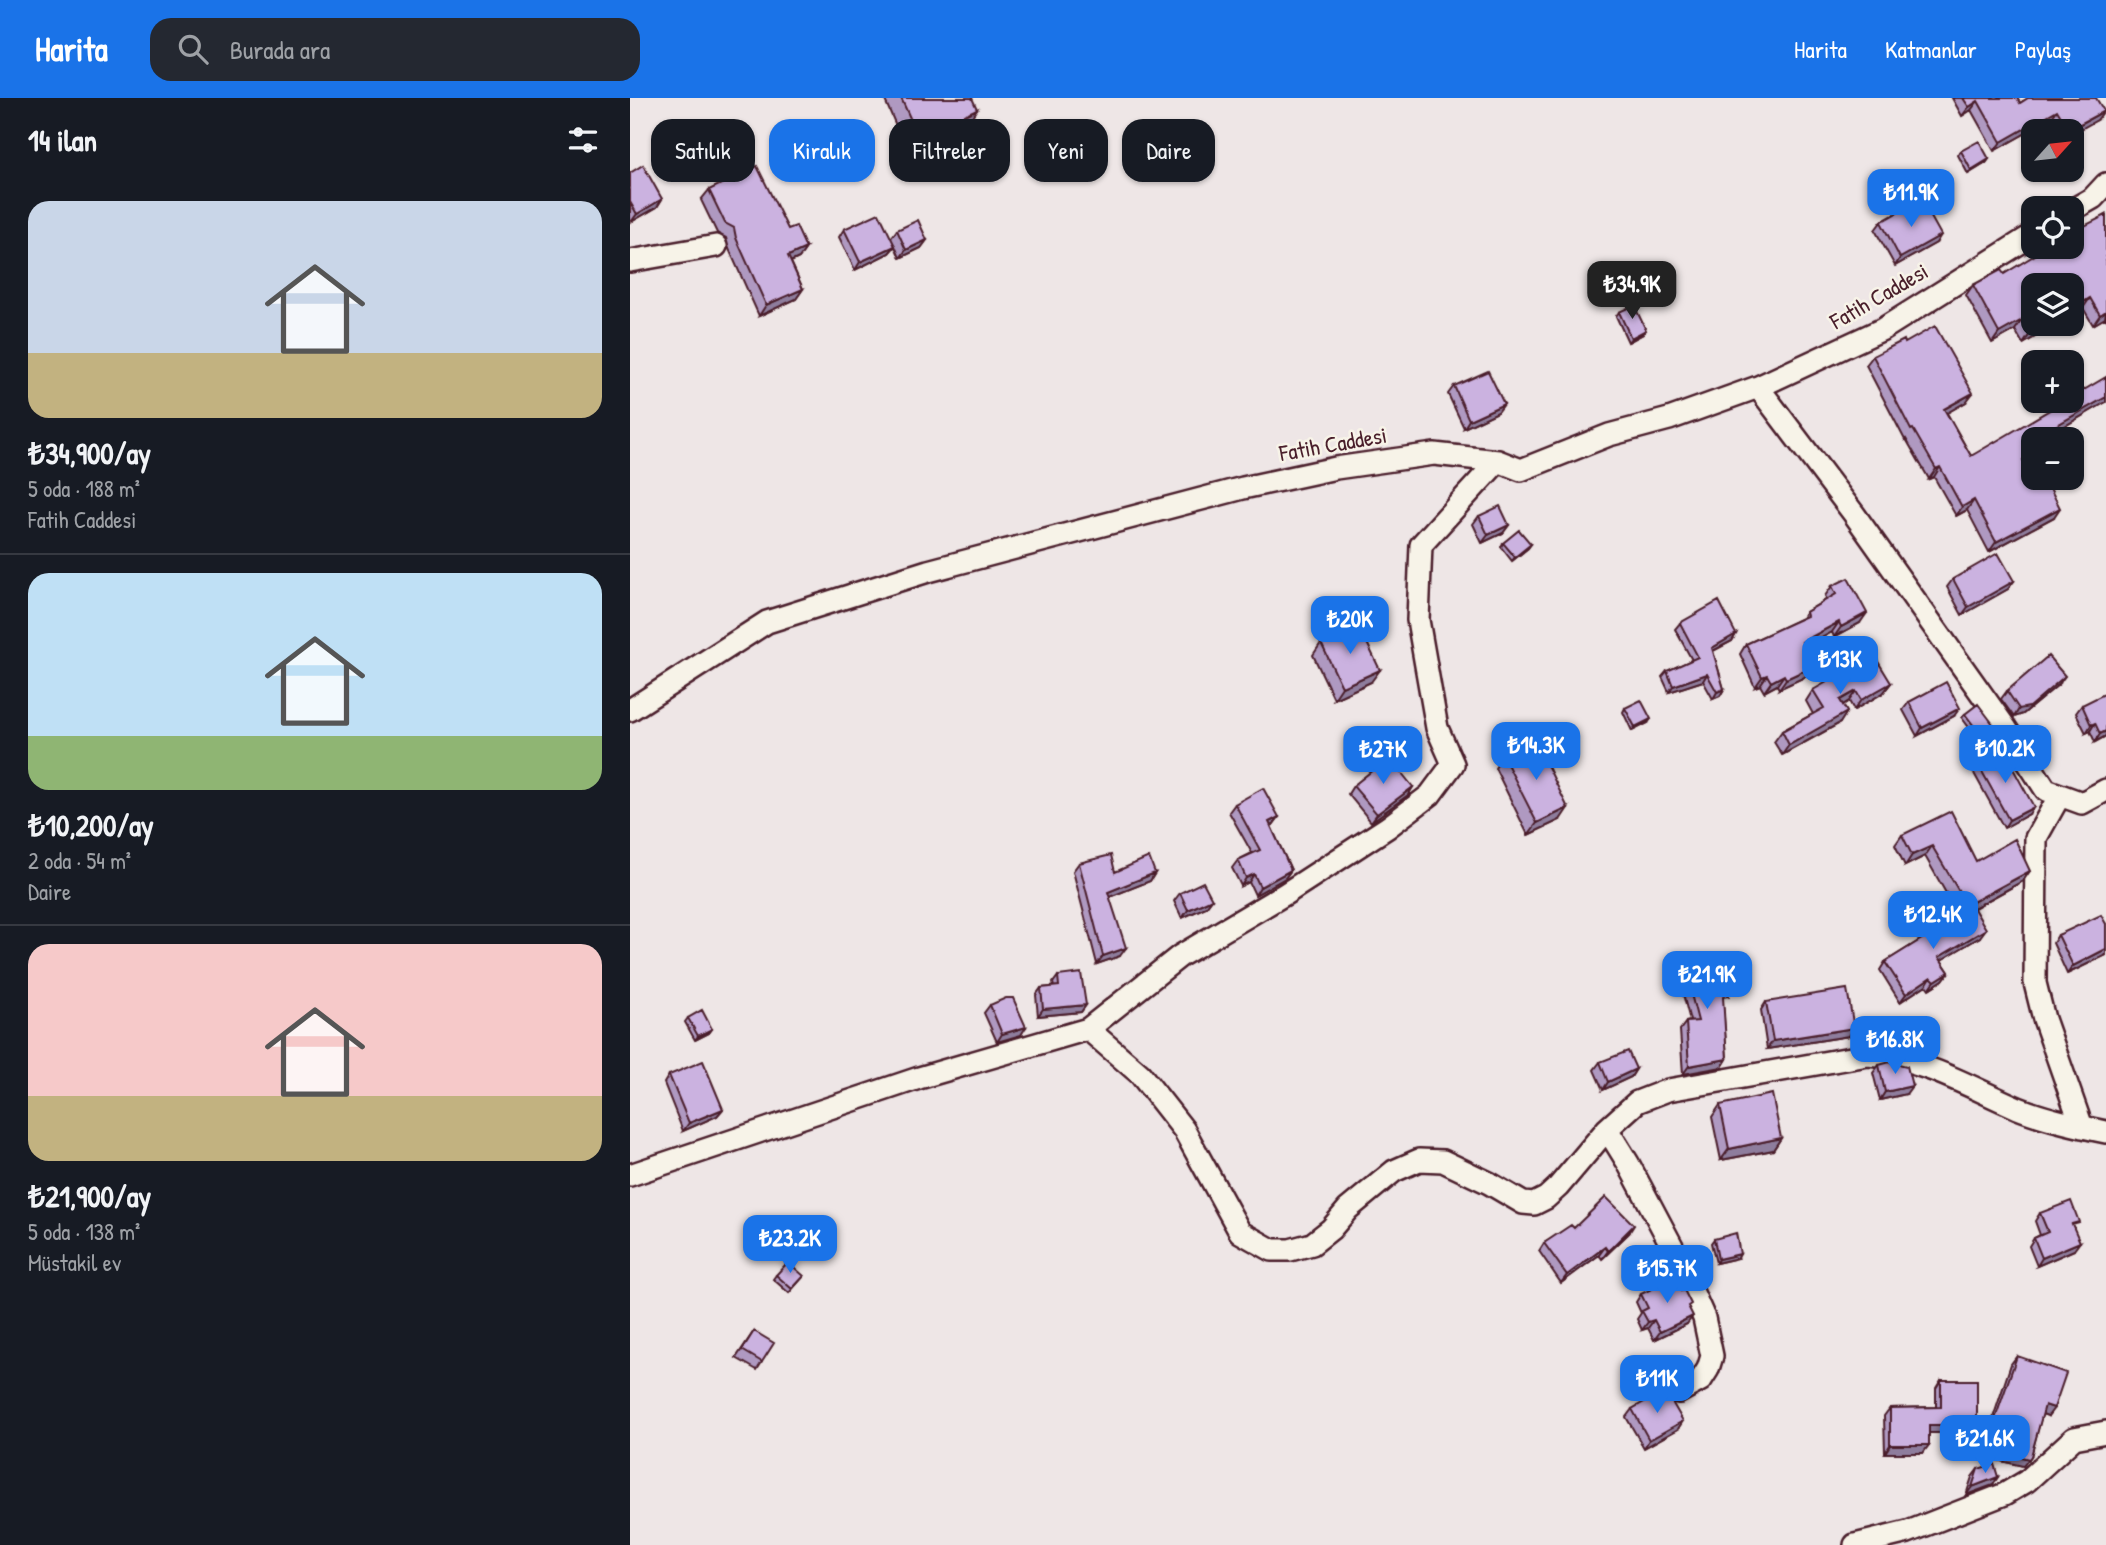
<!DOCTYPE html>
<html lang="tr">
<meta charset="utf-8">
<style>
body{margin:0;font-family:"Patrick Hand",sans-serif;background:#242831;color:#f1f3f6;height:100vh;display:flex;flex-direction:column;font-size:26px;white-space:nowrap}
*{box-sizing:border-box;margin:0}
p{font-size:23px;color:#9ea1a6}
.icon{flex:none;width:38px;height:38px;fill:none;stroke:currentColor;stroke-width:2;stroke-linecap:round;stroke-linejoin:round}
.map{position:relative;flex:1;overflow:hidden}
.drawer{display:flex;flex-direction:column;background:#171b24;width:630px}
.drawer>*{flex:none}
.banner{position:absolute;left:21px;top:21px;width:665px;height:63px;display:flex;gap:14px}
.needle{width:46px;rotate:63deg}
.fabs{position:absolute;left:1391px;top:21px;display:grid;gap:14px}
.fabs a{display:grid;place-items:center;width:63px;height:63px;border-radius:14px;background:#171b24;box-shadow:0 2px 5px #0004;font-size:35px}
.price{position:absolute;translate:-50% -60px;padding:0 16px;border-radius:14px;background:#1a73e8;color:#fff;font-size:23px;line-height:46px;filter:drop-shadow(0 2px 4px #0008)}
.price::after{content:'';position:absolute;left:50%;top:42px;width:21px;height:16px;margin-left:-10px;background:inherit;clip-path:polygon(0 0,100% 0,50% 100%)}
.price.current{background:#222;color:#fff}
ul{padding:0;list-style:none}
li{display:grid;align-content:center;gap:14px;height:371px;padding:0 28px}
li+li{border-top:2px solid #363941}
li span{display:grid;place-items:center;height:217px;border-radius:21px;color:#555}
li>.icon{margin-inline-start:auto}
span .icon{width:126px;height:126px;fill:#fffc;stroke-width:1}
li b{font-size:30px}
h2{display:flex;justify-content:space-between;align-items:center;height:84px;padding:0 28px;font-size:30px}
.pill{padding:0 24px;border-radius:21px;background:#171b24;box-shadow:0 2px 5px #0004;font-size:24px;line-height:63px}
.pill.current{background:#1a73e8;color:#fff}
header{display:flex;align-items:center;gap:42px;box-sizing:border-box;height:98px;padding:0 35px;background:#1a73e8;color:#fff}
header strong{font-size:33px}
nav{display:flex;gap:38px;margin-inline-start:auto;font-size:24px}
.search{width:490px;height:63px;background:#242831;display:flex;align-items:center;gap:18px;box-sizing:border-box;padding:0 24px;border-radius:21px;color:#9ea1a6;font-size:26px}
main{display:flex;flex:1;min-height:0}
.map>svg:first-child{display:block}
.lines{fill:none;stroke-linecap:round;stroke-linejoin:round}
.minor-casing{stroke:#4a1f2b;stroke-width:26}
.minor{stroke:#f7f3e8;stroke-width:21}
.wall{fill:#af99c1;stroke:#4a1f2b;stroke-width:2}
.shaded-wall{fill:#8e7d9d;stroke:#4a1f2b;stroke-width:2}
.building{fill:#cbb2e0;stroke:#4a1f2b;stroke-width:2}
.labels{text-anchor:middle;stroke-width:5;stroke-linejoin:round;paint-order:stroke}
.street-label{font-size:23px;fill:#4a1f2b;stroke:#f7f3e8}
</style>
<header>
<strong>Harita</strong>
<div class="search"><svg class="icon" aria-label="search" viewBox="0 0 24 24"><circle cx="10" cy="10" r="6"/><path d="M15 15l6 6"/></svg>Burada ara</div>
<nav><a>Harita</a><a>Katmanlar</a><a>Paylaş</a></nav>
</header>
<main>
<section class="drawer">
<h2>14 ilan<svg class="icon" aria-label="filters" viewBox="0 0 24 24"><path d="M4 7h16M4 17h16"/><circle cx="9" cy="7" r="2"/><circle cx="15" cy="17" r="2"/></svg></h2>
<ul>
<li><span style="background:linear-gradient(#c9d6e8 70%,#c2b280 0)"><svg class="icon" aria-label="home" viewBox="0 0 24 24"><path d="M3 11l9-7 9 7M6 9v11h12V9"/></svg></span><div><b>₺34,900/ay</b><p>5 oda · 188 m²</p><p>Fatih Caddesi</p></div></li>
<li><span style="background:linear-gradient(#bfe0f5 75%,#8fb573 0)"><svg class="icon" aria-label="home" viewBox="0 0 24 24"><path d="M3 11l9-7 9 7M6 9v11h12V9"/></svg></span><div><b>₺10,200/ay</b><p>2 oda · 54 m²</p><p>Daire</p></div></li>
<li><span style="background:linear-gradient(#f6c9c9 70%,#c2b280 0)"><svg class="icon" aria-label="home" viewBox="0 0 24 24"><path d="M3 11l9-7 9 7M6 9v11h12V9"/></svg></span><div><b>₺21,900/ay</b><p>5 oda · 138 m²</p><p>Müstakil ev</p></div></li>
</ul>
</section>
<div class="map">
<svg width="1476" height="1447" viewBox="0 0 1476 1447">
<rect width="100%" height="100%" fill="#eee6e6"/>
<filter id="ink" filterUnits="userSpaceOnUse"><feTurbulence type="fractalNoise" baseFrequency=".0143" numOctaves="2"/><feDisplacementMap in="SourceGraphic" scale="14" xChannelSelector="R" yChannelSelector="G"/><feConvolveMatrix kernelMatrix="1 2 1 2 8 2 1 2 1" color-interpolation-filters="sRGB"/></filter>
<g filter="url(#ink)">
<g class="lines">
<!-- minor casing -->
<g class="minor-casing">
<path id="minor" d="M 1442,112 L 1463,100 L 1476,86
M 0,163 L 86,148
M 1128,289 L 1224,416 L 1375,629 L 1416,692 L 1452,705 L 1476,692
M 0,612 L 137,524 L 298,473 L 613,390 L 706,370 L 804,356 L 868,363 L 891,372 L 979,337 L 1039,321 L 1128,289 L 1253,231 L 1404,136
M 1430,697 L 1406,740 L 1405,885 L 1414,921 L 1452,1029
M 458,931 L 510,976 L 554,1032 L 610,1134 L 642,1152 L 660,1152 L 682,1146 L 701,1131 L 718,1111 L 764,1073 L 789,1062 L 813,1063 L 859,1085 L 893,1105 L 904,1106 L 916,1100 L 928,1089 L 977,1031 L 1007,1004 L 1038,992 L 1238,957 C 1294,961 1337,988 1388,1010 C 1415,1021 1447,1028 1476,1034
M 977,1031 L 998,1065 L 1043,1150 L 1074,1220 L 1082,1258 L 1078,1271 L 1071,1282 L 1049,1294
M 0,1077 L 289,980 L 458,931 L 550,858 L 655,796 L 758,729 L 800,697 L 823,666 L 807,630 L 788,522 L 791,447 L 868,363
M 1225,1447 L 1278,1434 L 1375,1396 L 1397,1383 L 1444,1340 L 1476,1334"/>
</g>
<!-- minor -->
<use href="#minor" class="minor"/>
</g>
<!-- wall -->
<path class="wall" d="M 254,0 L 342,0 L 336,27 L 277,53 Z
M 1322,0 L 1387,0 L 1390,5 L 1398,0 L 1467,22 L 1442,33 L 1428,33 L 1421,21 L 1364,53 L 1341,12 L 1332,18 Z
M 1331,53 L 1359,61 L 1356,65 L 1338,76 L 1328,57 Z
M 0,75 L 32,101 L 27,109 L 1,124 L 0,122 Z
M 79,92 L 158,131 L 176,150 L 169,160 L 161,164 L 173,191 L 166,201 L 129,218 L 99,151 L 96,140 L 87,135 L 71,102 Z
M 1476,117 L 1476,221 L 1475,220 L 1463,227 L 1453,210 L 1442,217 L 1442,187 L 1427,226 L 1393,246 L 1385,232 L 1362,245 L 1336,197 L 1343,187 L 1374,176 Z
M 1251,124 L 1306,145 L 1265,168 L 1245,132 Z
M 214,131 L 261,140 L 267,132 L 297,142 L 291,150 L 270,160 L 265,148 L 259,155 L 225,172 L 209,139 Z
M 989,214 L 1013,236 L 998,244 L 986,218 Z
M 1275,245 L 1336,304 L 1317,315 L 1341,358 L 1476,304 L 1423,335 L 1404,341 L 1404,361 L 1396,366 L 1424,419 L 1359,454 L 1337,412 L 1326,418 L 1304,379 L 1299,381 L 1276,341 L 1275,342 L 1236,267 L 1243,258 Z
M 824,288 L 874,306 L 868,314 L 834,330 L 818,296 Z
M 849,418 L 879,427 L 873,435 L 852,445 L 843,426 Z
M 873,445 L 901,446 L 898,450 L 882,463 L 871,449 Z
M 1323,481 L 1384,483 L 1378,491 L 1332,517 L 1317,489 Z
M 1202,488 L 1230,525 L 1204,539 L 1202,534 L 1175,549 L 1177,578 L 1149,591 L 1147,587 L 1134,594 L 1130,587 L 1125,589 L 1110,556 L 1116,546 L 1172,520 L 1176,514 L 1197,501 L 1195,498 Z
M 1050,525 L 1106,536 L 1102,543 L 1083,553 L 1094,591 L 1090,598 L 1083,601 L 1073,583 L 1039,594 L 1032,579 L 1037,573 L 1062,562 L 1045,531 Z
M 691,545 L 741,584 L 704,601 L 683,557 Z
M 1261,585 L 1253,595 L 1224,612 L 1219,603 L 1213,607 L 1210,625 L 1152,657 L 1144,644 L 1152,633 L 1183,616 L 1176,603 L 1183,592 Z
M 1429,586 L 1393,616 L 1384,619 L 1371,601 L 1377,593 Z
M 1279,604 L 1324,618 L 1287,638 L 1273,612 Z
M 1452,607 L 1476,638 L 1465,644 L 1460,633 L 1456,635 L 1446,615 Z
M 995,610 L 1018,625 L 1002,633 L 993,614 Z
M 1335,616 L 1366,630 L 1363,634 L 1350,644 L 1332,620 Z
M 873,658 L 930,722 L 898,737 L 865,670 Z
M 1345,661 L 1399,716 L 1374,730 L 1340,668 Z
M 723,688 L 783,689 L 778,697 L 741,724 L 718,696 Z
M 605,706 L 649,719 L 643,727 L 641,728 L 661,772 L 655,780 L 625,797 L 619,784 L 611,788 L 602,770 L 608,762 L 622,755 L 599,714 Z
M 1272,737 L 1346,763 L 1393,783 L 1344,810 L 1350,839 L 1311,862 L 1319,874 L 1313,882 L 1299,891 L 1296,887 L 1270,904 L 1250,872 L 1255,864 L 1329,818 L 1295,758 L 1275,768 L 1265,747 Z
M 449,765 L 485,774 L 525,775 L 520,783 L 479,799 L 490,858 L 467,866 L 443,773 Z
M 550,795 L 582,801 L 576,809 L 552,820 L 544,803 Z
M 1476,826 L 1476,857 L 1437,876 L 1423,845 L 1428,837 Z
M 1053,865 L 1093,906 L 1097,961 L 1092,969 L 1053,976 L 1050,932 L 1056,924 L 1060,923 L 1047,873 Z
M 428,878 L 456,907 L 451,914 L 408,918 L 406,897 L 411,890 L 424,889 L 423,885 Z
M 1136,904 L 1219,938 L 1137,951 L 1131,912 Z
M 360,907 L 391,937 L 367,944 L 354,915 Z
M 58,920 L 82,931 L 79,935 L 65,942 L 55,924 Z
M 970,964 L 1006,971 L 1001,979 L 973,992 L 964,972 Z
M 1249,967 L 1276,996 L 1250,1002 L 1243,975 Z
M 39,977 L 93,1011 L 87,1018 L 53,1033 L 34,985 Z
M 1090,1007 L 1151,1040 L 1143,1052 L 1091,1062 L 1082,1019 Z
M 1410,1115 L 1444,1130 L 1444,1152 L 1407,1168 L 1399,1148 L 1404,1140 L 1410,1137 L 1405,1123 Z
M 944,1130 L 999,1135 L 972,1161 L 969,1157 L 931,1185 L 909,1153 L 914,1145 Z
M 1084,1141 L 1108,1160 L 1086,1165 L 1081,1145 Z
M 146,1177 L 174,1178 L 159,1195 L 143,1181 Z
M 1011,1196 L 1059,1210 L 1057,1226 L 1024,1242 L 1018,1230 L 1012,1232 L 1007,1221 L 1011,1215 L 1006,1204 Z
M 124,1233 L 132,1264 L 127,1272 L 106,1260 Z
M 1387,1258 L 1418,1318 L 1412,1316 L 1401,1358 L 1393,1368 L 1353,1359 L 1358,1335 L 1381,1266 Z
M 1311,1282 L 1347,1327 L 1341,1335 L 1299,1335 L 1293,1355 L 1255,1355 L 1254,1318 L 1260,1310 L 1306,1309 L 1306,1290 Z
M 1002,1311 L 1048,1331 L 1014,1350 L 996,1319 Z
M 1348,1371 L 1363,1387 L 1336,1397 L 1342,1379 Z"/>
<!-- shaded-wall -->
<path class="shaded-wall" d="M 1348,3 L 1341,12 L 1332,18 L 1339,9 Z
M 347,11 L 336,27 L 277,53 L 288,38 Z
M 1427,12 L 1421,21 L 1364,53 L 1371,44 Z
M 1474,13 L 1467,22 L 1442,36 L 1442,33 L 1438,33 Z
M 1359,61 L 1356,65 L 1338,76 L 1341,72 Z
M 32,101 L 27,109 L 1,124 L 7,116 Z
M 1311,137 L 1306,145 L 1265,168 L 1270,160 Z
M 297,142 L 291,150 L 270,160 L 276,152 Z
M 265,148 L 259,155 L 225,172 L 230,164 Z
M 176,150 L 169,160 L 151,168 L 158,158 Z
M 173,191 L 166,201 L 129,218 L 136,207 Z
M 1460,200 L 1453,210 L 1442,217 L 1442,211 Z
M 1476,213 L 1475,220 L 1463,227 L 1470,217 Z
M 1392,222 L 1385,232 L 1362,245 L 1369,235 Z
M 1418,226 L 1427,226 L 1393,246 L 1400,236 Z
M 1016,232 L 1013,236 L 998,244 L 1001,240 Z
M 1343,295 L 1336,304 L 1308,320 L 1314,311 Z
M 1476,299 L 1476,304 L 1414,340 L 1420,331 Z
M 874,306 L 868,314 L 834,330 L 839,322 Z
M 1404,355 L 1404,361 L 1387,371 L 1393,362 Z
M 1310,369 L 1304,379 L 1299,381 L 1306,371 Z
M 1344,402 L 1337,412 L 1326,418 L 1332,409 Z
M 1430,410 L 1424,419 L 1359,454 L 1366,444 Z
M 879,427 L 873,435 L 852,445 L 858,437 Z
M 901,446 L 898,450 L 882,463 L 885,459 Z
M 1384,483 L 1378,491 L 1332,517 L 1338,509 Z
M 1237,515 L 1230,525 L 1204,539 L 1211,529 Z
M 1209,524 L 1202,534 L 1166,554 L 1172,544 Z
M 1106,536 L 1102,543 L 1077,556 L 1082,550 Z
M 1184,568 L 1177,578 L 1149,591 L 1156,581 Z
M 750,572 L 741,584 L 704,601 L 712,589 Z
M 1077,576 L 1073,583 L 1039,594 L 1043,588 Z
M 1137,577 L 1130,587 L 1125,589 L 1132,579 Z
M 1154,577 L 1147,587 L 1134,594 L 1141,584 Z
M 1435,578 L 1429,586 L 1393,616 L 1384,619 L 1389,611 Z
M 1261,585 L 1253,595 L 1224,612 L 1231,602 Z
M 1094,591 L 1090,598 L 1083,601 L 1087,594 Z
M 1226,593 L 1219,603 L 1203,613 L 1210,602 Z
M 1330,610 L 1324,618 L 1287,638 L 1292,630 Z
M 1217,614 L 1210,625 L 1152,657 L 1159,647 Z
M 1021,621 L 1018,625 L 1002,633 L 1005,629 Z
M 1465,625 L 1460,633 L 1456,635 L 1461,627 Z
M 1366,630 L 1363,634 L 1350,644 L 1353,640 Z
M 1476,633 L 1476,638 L 1465,644 L 1470,636 Z
M 783,689 L 778,697 L 741,724 L 747,716 Z
M 1404,709 L 1399,716 L 1374,730 L 1379,722 Z
M 938,710 L 930,722 L 898,737 L 907,725 Z
M 649,719 L 643,727 L 634,732 L 639,724 Z
M 1302,748 L 1295,758 L 1275,768 L 1282,757 Z
M 661,772 L 655,780 L 625,797 L 630,789 Z
M 1400,773 L 1393,783 L 1329,818 L 1337,807 Z
M 525,775 L 520,783 L 472,802 L 478,794 Z
M 624,776 L 619,784 L 611,788 L 616,780 Z
M 582,801 L 576,809 L 552,820 L 558,812 Z
M 1356,831 L 1350,839 L 1303,867 L 1309,859 Z
M 496,850 L 490,858 L 467,866 L 473,858 Z
M 1476,851 L 1476,857 L 1437,876 L 1443,868 Z
M 1319,874 L 1313,882 L 1299,891 L 1305,883 Z
M 1301,879 L 1296,887 L 1270,904 L 1276,896 Z
M 456,907 L 451,914 L 408,918 L 413,911 Z
M 396,929 L 391,937 L 367,944 L 372,936 Z
M 1224,930 L 1219,938 L 1137,951 L 1143,943 Z
M 82,931 L 79,935 L 65,942 L 68,938 Z
M 1097,961 L 1092,969 L 1053,976 L 1059,968 Z
M 1006,971 L 1001,979 L 973,992 L 978,984 Z
M 1282,988 L 1276,996 L 1250,1002 L 1255,994 Z
M 93,1011 L 87,1018 L 53,1033 L 59,1025 Z
M 1151,1040 L 1143,1052 L 1091,1062 L 1099,1051 Z
M 1004,1127 L 999,1135 L 972,1161 L 978,1153 Z
M 1450,1144 L 1444,1152 L 1407,1168 L 1412,1160 Z
M 975,1149 L 969,1157 L 931,1185 L 937,1177 Z
M 1110,1156 L 1108,1160 L 1086,1165 L 1088,1161 Z
M 1063,1218 L 1057,1226 L 1024,1242 L 1030,1234 Z
M 1024,1222 L 1018,1230 L 1012,1232 L 1018,1224 Z
M 1415,1307 L 1424,1310 L 1418,1318 L 1409,1315 Z
M 1053,1323 L 1048,1331 L 1014,1350 L 1019,1342 Z
M 1299,1327 L 1347,1327 L 1341,1335 L 1293,1335 Z
M 1260,1347 L 1299,1347 L 1293,1355 L 1255,1355 Z
M 1359,1351 L 1401,1358 L 1393,1368 L 1353,1359 Z
M 1368,1379 L 1363,1387 L 1336,1397 L 1342,1389 Z"/>
<!-- building -->
<path class="building" d="M 271,0 L 342,0 L 347,11 L 288,38 Z
M 1333,0 L 1387,0 L 1390,5 L 1398,0 L 1466,0 L 1474,13 L 1439,32 L 1427,12 L 1371,44 L 1348,3 L 1339,9 Z
M 1349,43 L 1359,61 L 1341,72 L 1331,53 Z
M 13,67 L 32,101 L 7,116 L 0,104 L 0,75 Z
M 127,68 L 158,131 L 166,128 L 176,150 L 158,158 L 173,191 L 136,207 L 106,140 L 104,130 L 95,125 L 79,92 Z
M 1291,101 L 1311,137 L 1270,160 L 1251,124 Z
M 249,115 L 265,148 L 230,164 L 214,131 Z
M 1476,117 L 1476,213 L 1470,217 L 1460,200 L 1442,211 L 1442,187 L 1404,187 L 1404,226 L 1418,226 L 1400,236 L 1392,222 L 1369,235 L 1343,187 L 1371,172 L 1374,176 L 1418,149 L 1442,149 L 1442,134 Z
M 288,122 L 297,142 L 276,152 L 267,132 Z
M 1004,207 L 1016,232 L 1001,240 L 989,214 Z
M 1305,228 L 1343,295 L 1314,311 L 1341,358 L 1435,303 L 1442,303 L 1442,299 L 1476,279 L 1476,299 L 1420,331 L 1427,341 L 1404,341 L 1404,355 L 1393,362 L 1409,388 L 1417,384 L 1430,410 L 1366,444 L 1344,402 L 1332,409 L 1310,369 L 1306,371 L 1283,331 L 1281,332 L 1243,258 L 1274,242 L 1275,245 Z
M 858,273 L 874,306 L 839,322 L 824,288 Z
M 870,408 L 879,427 L 858,437 L 849,418 Z
M 889,432 L 901,446 L 885,459 L 873,445 Z
M 1368,455 L 1384,483 L 1338,509 L 1323,481 Z
M 1218,480 L 1237,515 L 1211,529 L 1209,524 L 1172,544 L 1184,568 L 1156,581 L 1154,577 L 1141,584 L 1137,577 L 1132,579 L 1116,546 L 1177,518 L 1176,514 L 1206,496 L 1202,488 Z
M 1089,503 L 1106,536 L 1082,550 L 1094,591 L 1087,594 L 1077,576 L 1043,588 L 1037,573 L 1068,559 L 1050,525 Z
M 729,528 L 750,572 L 712,589 L 691,545 Z
M 1244,557 L 1261,585 L 1231,602 L 1226,593 L 1210,602 L 1217,614 L 1159,647 L 1152,633 L 1194,610 L 1183,592 Z
M 1418,558 L 1435,578 L 1399,609 L 1389,611 L 1377,593 Z
M 1316,584 L 1330,610 L 1292,630 L 1279,604 Z
M 1476,595 L 1476,633 L 1470,636 L 1465,625 L 1461,627 L 1452,607 Z
M 1011,602 L 1021,621 L 1005,629 L 995,610 Z
M 1348,606 L 1366,630 L 1353,640 L 1335,616 Z
M 905,642 L 938,710 L 907,725 L 873,658 Z
M 1361,653 L 1374,668 L 1380,665 L 1404,709 L 1379,722 L 1345,661 Z
M 759,659 L 783,689 L 747,716 L 723,688 Z
M 633,690 L 649,719 L 639,724 L 661,772 L 630,789 L 624,776 L 616,780 L 608,762 L 630,752 L 605,706 Z
M 1321,713 L 1346,763 L 1385,741 L 1400,773 L 1337,807 L 1302,748 L 1282,757 L 1272,737 Z
M 481,757 L 485,774 L 519,759 L 525,775 L 478,794 L 496,850 L 473,858 L 449,765 Z
M 573,784 L 582,801 L 558,812 L 550,795 Z
M 1343,809 L 1356,831 L 1309,859 L 1319,874 L 1305,883 L 1301,879 L 1276,896 L 1255,864 Z
M 1471,817 L 1476,826 L 1476,851 L 1443,868 L 1428,837 Z
M 1089,856 L 1099,898 L 1093,899 L 1097,961 L 1059,968 L 1056,924 L 1068,923 L 1053,865 Z
M 451,875 L 456,907 L 413,911 L 411,890 L 429,888 L 428,878 Z
M 1217,891 L 1224,930 L 1143,943 L 1136,904 Z
M 376,900 L 383,900 L 396,929 L 372,936 L 360,907 Z
M 72,912 L 82,931 L 68,938 L 58,920 Z
M 998,953 L 1006,971 L 978,984 L 970,964 Z
M 73,963 L 93,1011 L 59,1025 L 39,977 Z
M 1260,964 L 1277,968 L 1282,988 L 1255,994 L 1249,967 Z
M 1142,996 L 1151,1040 L 1099,1051 L 1090,1007 Z
M 976,1099 L 1004,1127 L 978,1153 L 975,1149 L 937,1177 L 914,1145 L 941,1127 L 944,1130 Z
M 1441,1103 L 1449,1124 L 1442,1126 L 1450,1144 L 1412,1160 L 1404,1140 L 1418,1134 L 1410,1115 Z
M 1106,1135 L 1110,1156 L 1088,1161 L 1084,1141 Z
M 158,1164 L 174,1178 L 162,1191 L 146,1177 Z
M 1044,1180 L 1051,1193 L 1054,1192 L 1061,1206 L 1058,1208 L 1063,1218 L 1030,1234 L 1024,1222 L 1018,1224 L 1012,1213 L 1018,1210 L 1011,1196 Z
M 124,1233 L 144,1245 L 132,1264 L 112,1252 Z
M 1387,1258 L 1436,1275 L 1424,1310 L 1415,1307 L 1401,1358 L 1399,1361 L 1359,1351 L 1363,1327 Z
M 1311,1282 L 1347,1282 L 1347,1327 L 1299,1327 L 1299,1347 L 1260,1347 L 1260,1310 L 1311,1309 Z
M 1035,1292 L 1053,1323 L 1019,1342 L 1002,1311 Z
M 1364,1366 L 1368,1379 L 1342,1389 L 1348,1371 Z"/>
</g>
<g class="labels">
<!-- street labels -->
<g class="street-label">
<text transform="translate(1249 198) rotate(-30)" y="8">Fatih Caddesi</text>
<text transform="translate(703 346) rotate(-10)" y="8">Fatih Caddesi</text>
</g>
</g>
</svg>
<div class="fabs">
<a><svg class="needle" viewBox="-14 -14 28 28"><path d="M0-13l5 13h-10z" fill="#e53935"/><path d="M0 13l5-13h-10z" fill="#9ea1a6"/></svg></a>
<a><svg class="icon" aria-label="locate" viewBox="0 0 24 24"><circle cx="12" cy="12" r="6"/><path d="M12 2v4M12 18v4M2 12h4M18 12h4"/></svg></a>
<a><svg class="icon" aria-label="layers" viewBox="0 0 24 24"><path d="M12 4l9 5-9 5-9-5zM3 14l9 5 9-5"/></svg></a>
<a>+</a>
<a>−</a>
</div>
<b class="price" style="left:1281px;top:131px">₺11.9K</b>
<b class="price current" style="left:1002px;top:223px">₺34.9K</b>
<b class="price" style="left:720px;top:558px">₺20K</b>
<b class="price" style="left:1210px;top:598px">₺13K</b>
<b class="price" style="left:906px;top:684px">₺14.3K</b>
<b class="price" style="left:1375px;top:687px">₺10.2K</b>
<b class="price" style="left:753px;top:688px">₺27K</b>
<b class="price" style="left:1303px;top:853px">₺12.4K</b>
<b class="price" style="left:1077px;top:913px">₺21.9K</b>
<b class="price" style="left:1265px;top:978px">₺16.8K</b>
<b class="price" style="left:160px;top:1177px">₺23.2K</b>
<b class="price" style="left:1037px;top:1207px">₺15.7K</b>
<b class="price" style="left:1027px;top:1317px">₺11K</b>
<b class="price" style="left:1355px;top:1377px">₺21.6K</b>
<div class="banner">
<a class="pill">Satılık</a>
<a class="pill current">Kiralık</a>
<a class="pill">Filtreler</a>
<a class="pill">Yeni</a>
<a class="pill">Daire</a>
</div>
</div>
</main>
